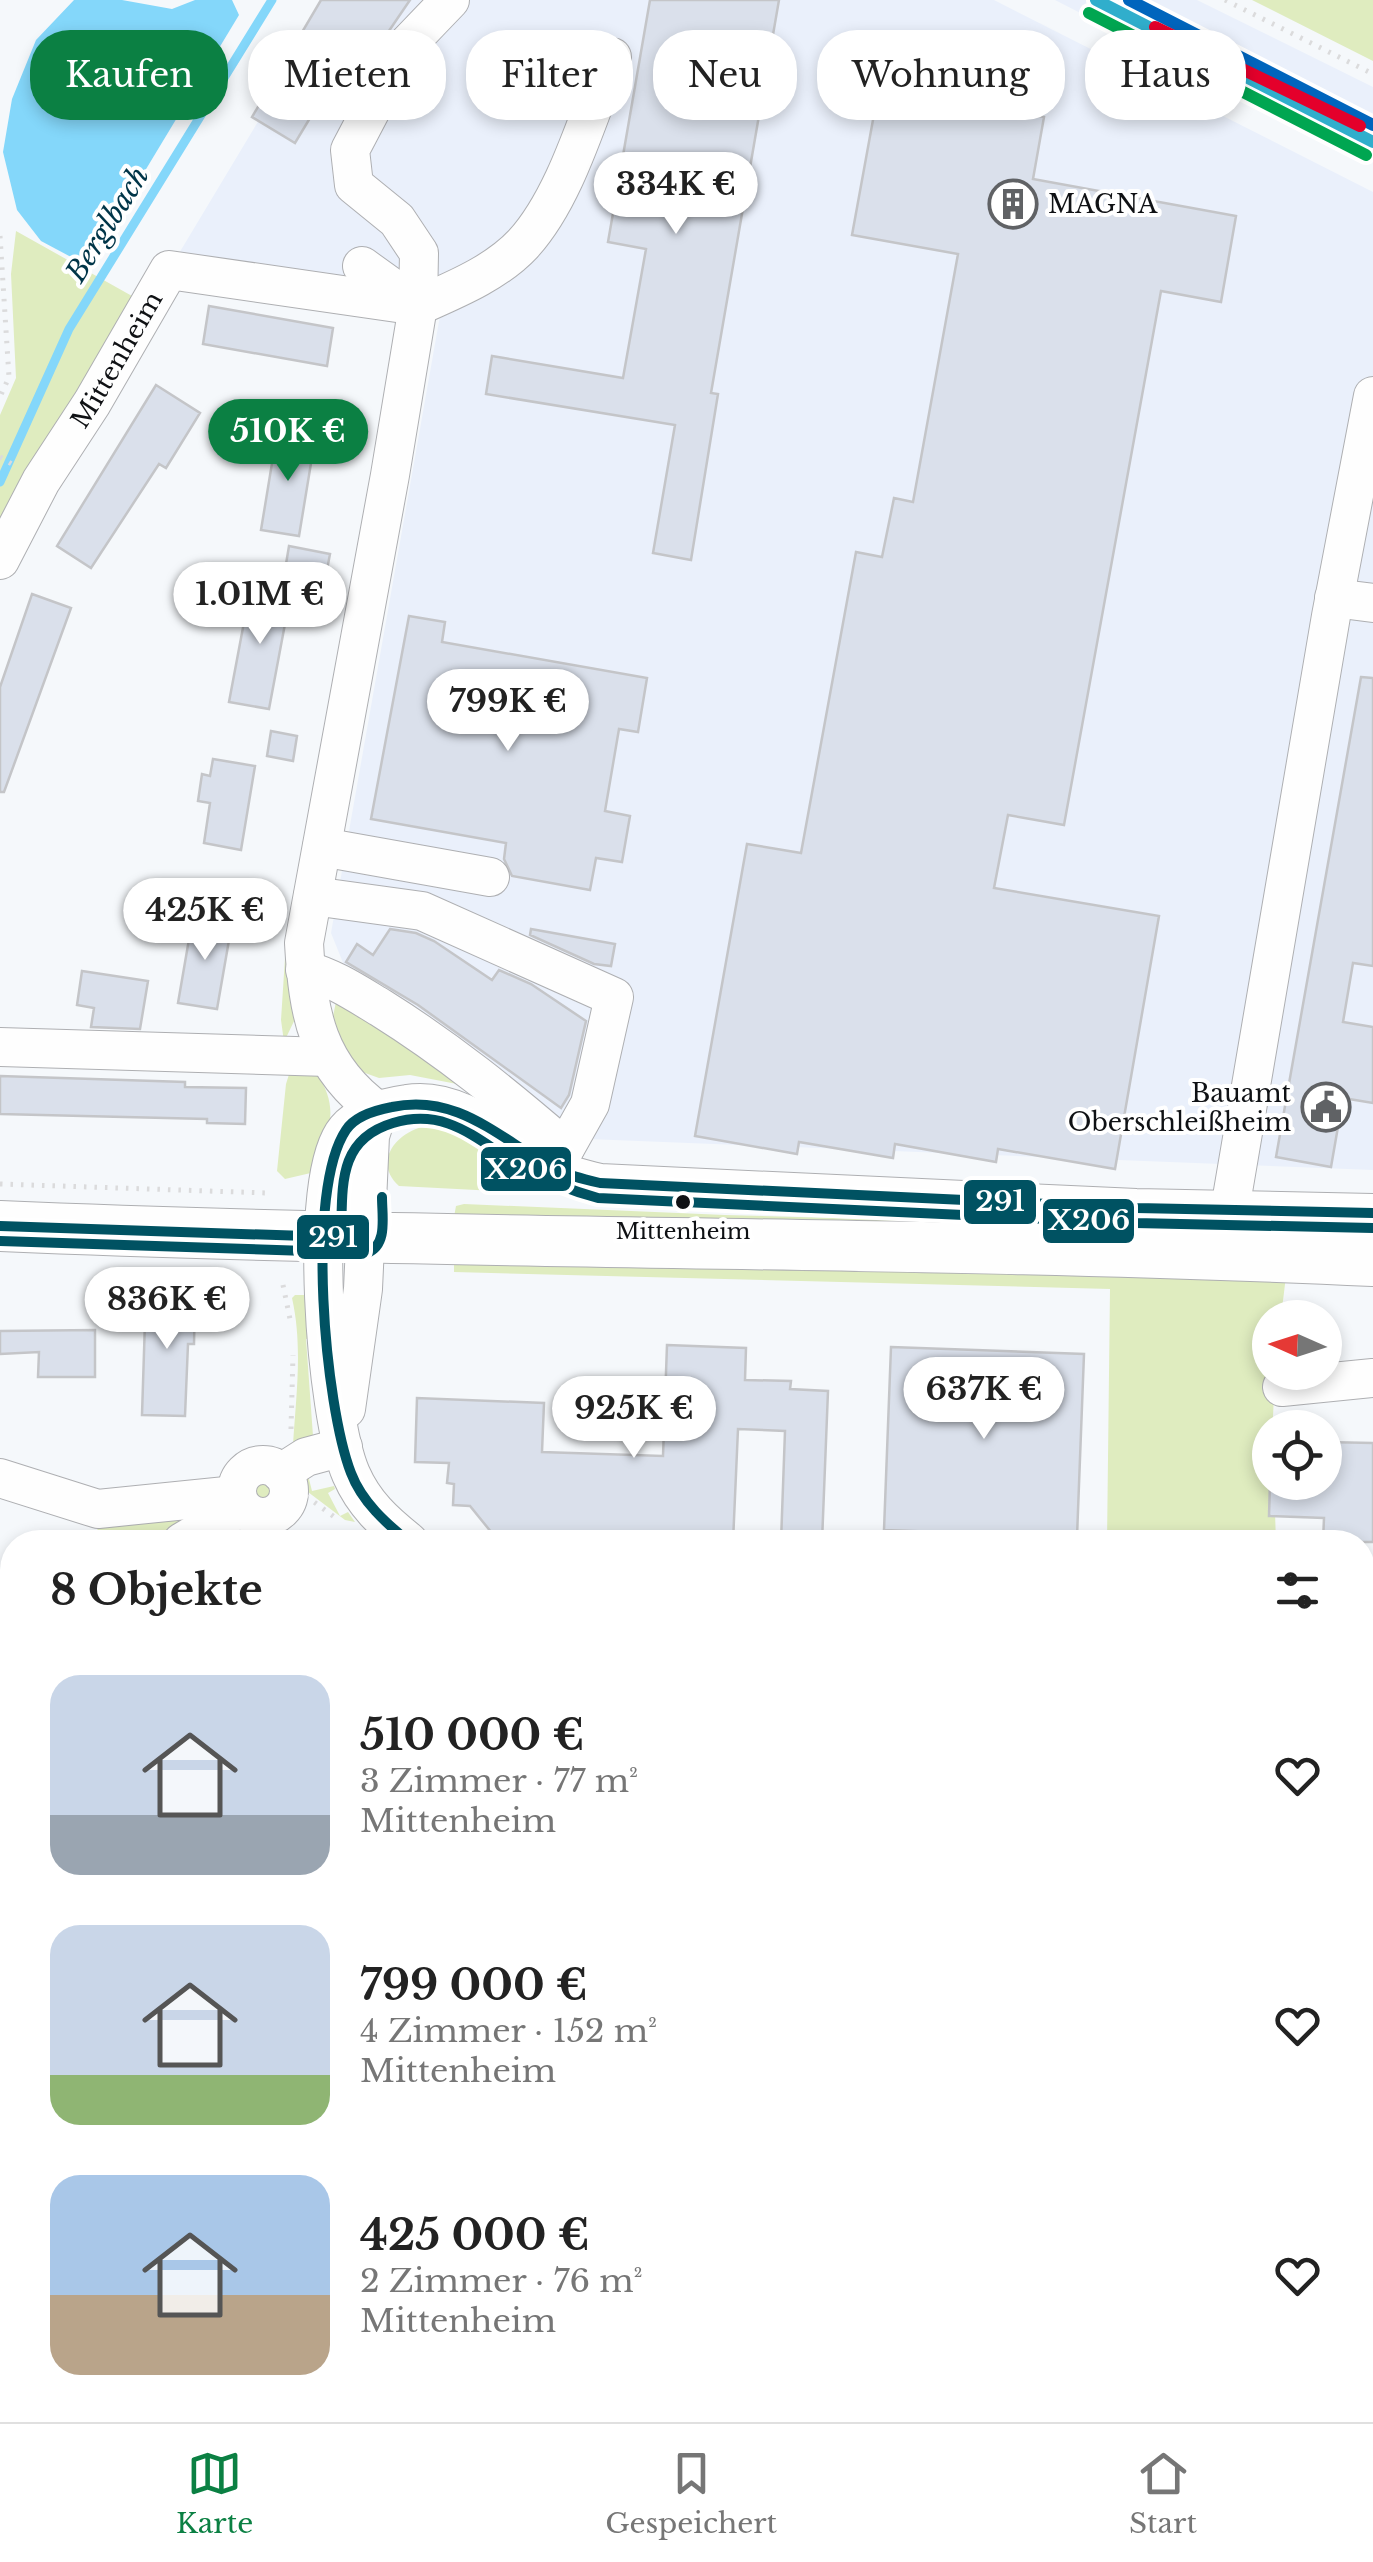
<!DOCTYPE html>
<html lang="de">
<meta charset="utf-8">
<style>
body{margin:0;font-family:"Libre Baskerville",serif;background:#f2f2f2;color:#222;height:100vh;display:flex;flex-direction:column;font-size:38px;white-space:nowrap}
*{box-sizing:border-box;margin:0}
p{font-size:32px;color:#767676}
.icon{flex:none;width:55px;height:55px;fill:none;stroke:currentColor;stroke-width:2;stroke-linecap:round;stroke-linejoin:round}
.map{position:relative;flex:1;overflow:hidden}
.side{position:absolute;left:0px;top:1530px;width:1375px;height:892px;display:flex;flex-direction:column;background:#fff;border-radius:40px 40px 0 0;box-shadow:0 5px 15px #0003}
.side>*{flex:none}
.top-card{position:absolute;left:30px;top:30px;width:1315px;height:90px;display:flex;gap:20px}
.needle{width:65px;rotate:273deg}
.tools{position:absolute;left:1252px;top:1300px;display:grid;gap:20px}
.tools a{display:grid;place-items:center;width:90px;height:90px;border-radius:50%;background:#fff;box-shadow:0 5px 15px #0003;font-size:50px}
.price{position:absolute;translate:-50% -85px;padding:0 22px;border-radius:35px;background:#fff;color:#222;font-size:32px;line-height:65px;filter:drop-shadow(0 2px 5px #0008)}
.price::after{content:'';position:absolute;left:50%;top:60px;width:30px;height:22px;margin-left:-15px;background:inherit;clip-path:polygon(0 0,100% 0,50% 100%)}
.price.active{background:#0b8043;color:#fff}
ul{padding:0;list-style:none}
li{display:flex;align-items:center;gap:30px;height:250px;padding:0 50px}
li span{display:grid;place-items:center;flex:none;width:280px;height:200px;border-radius:30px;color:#555}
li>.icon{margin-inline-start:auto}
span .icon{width:120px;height:120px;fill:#fffc;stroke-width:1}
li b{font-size:42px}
h2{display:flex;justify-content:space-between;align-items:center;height:120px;padding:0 50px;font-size:42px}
.chip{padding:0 35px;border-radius:40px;background:#fff;box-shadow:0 5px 15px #0003;font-size:35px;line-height:90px}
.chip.active{background:#0b8043;color:#fff}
.tab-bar{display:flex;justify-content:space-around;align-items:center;height:140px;border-top:2px solid #e0e0e0;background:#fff;font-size:28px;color:#767676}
.tab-bar a{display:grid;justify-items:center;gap:5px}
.tab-bar .active{color:#0b8043}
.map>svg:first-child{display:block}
.built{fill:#eaf0fb}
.industrial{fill:#f9eef1}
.green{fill:#dfecbf}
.water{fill:#84d7fa}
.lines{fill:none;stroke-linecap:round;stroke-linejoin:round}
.stream{stroke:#84d7fa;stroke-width:9}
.building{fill:#dae0eb;stroke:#c4c5c8;stroke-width:2.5}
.minor-casing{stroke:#aeafb2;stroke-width:40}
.major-casing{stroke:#aeafb2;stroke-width:52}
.path{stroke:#dbdbdc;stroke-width:5;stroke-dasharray:2.5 8;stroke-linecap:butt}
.minor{stroke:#fefefe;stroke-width:38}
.major{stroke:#fefefe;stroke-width:50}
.bus-1-casing{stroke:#fff;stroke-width:18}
.bus-2-casing{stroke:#fff;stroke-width:18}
.bus-1{stroke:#005262;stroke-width:10}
.bus-2{stroke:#005262;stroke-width:10}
.rail-1-casing{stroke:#fff;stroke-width:20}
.rail-2-casing{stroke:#fff;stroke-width:20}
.rail-3-casing{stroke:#fff;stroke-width:20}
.rail-4-casing{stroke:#fff;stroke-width:20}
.rail-1{stroke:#30aecc;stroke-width:12}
.rail-2{stroke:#00a651;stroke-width:12}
.rail-3{stroke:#0065bd;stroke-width:12}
.rail-4{stroke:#e4002b;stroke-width:12}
.bus-dot{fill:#0f1114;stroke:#fff;stroke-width:4}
.labels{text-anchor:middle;stroke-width:8;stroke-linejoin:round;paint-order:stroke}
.bus-label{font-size:22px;fill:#0f1114;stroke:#fff}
.poi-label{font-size:25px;fill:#0f1114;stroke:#fff;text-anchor:start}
.street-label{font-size:25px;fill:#0f1114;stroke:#fff}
.water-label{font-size:28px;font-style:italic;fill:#003548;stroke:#fff}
.line-badge{stroke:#fff;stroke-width:4}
.badge-label{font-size:28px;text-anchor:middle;font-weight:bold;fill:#fff}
</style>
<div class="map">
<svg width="1373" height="2422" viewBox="0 0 1373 2422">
<rect width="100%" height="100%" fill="#f5f8fb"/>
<!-- built -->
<path class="built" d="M 331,0 L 994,0 L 1373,192 L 1373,1170 L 563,1138 L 496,1077 L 380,1054 L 331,933 L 441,310 L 172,265 Z
M 1055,0 L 1197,0 L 1373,87 L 1373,163 Z"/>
<!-- industrial -->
<path class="industrial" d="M 271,2410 L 476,2410 L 476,2422 L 271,2422 Z
M 831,2410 L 1124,2410 L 1124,2422 L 830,2422 Z"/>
<!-- green -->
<path class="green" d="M 1252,0 L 1373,0 L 1373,61 Z
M 16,231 L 132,296 L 60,423 L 0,542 L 0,415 L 16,378 L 11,274 Z
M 290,957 L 296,1017 L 284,1042 L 281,1020 L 285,958 Z
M 337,997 L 457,1084 L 410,1075 L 379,1078 L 354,1069 L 332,1021 Z
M 291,1068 L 315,1071 C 342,1109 328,1132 315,1172 L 285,1179 L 277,1171 L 286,1084 Z
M 422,1127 L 463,1132 L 549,1185 L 589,1196 L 399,1186 C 373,1163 395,1134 422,1127 Z
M 464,1204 L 725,1215 L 1373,1233 L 1373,1247 L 454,1217 L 456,1206 Z
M 454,1263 L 1286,1276 L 1281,1317 L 1270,1318 L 1270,1372 L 1275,1373 L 1270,1482 L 1274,1483 L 1276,1542 L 1107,1542 L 1110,1289 L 454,1272 Z
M 295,1295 L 304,1295 L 314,1338 L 306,1339 L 313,1436 L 293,1445 C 296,1395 303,1347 292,1298 Z
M 307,1471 L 312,1491 L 334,1486 L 335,1489 L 328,1493 L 340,1516 L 348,1512 L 355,1522 L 345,1520 L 304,1489 L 300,1483 Z
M247 1491a17 17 0 1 1 34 0a17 17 0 1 1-34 0Z
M 225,1503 L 170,1542 L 90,1542 L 99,1527 Z
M 1363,1894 L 1373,1895 L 1373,2422 L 1128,2422 L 1129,2410 L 1362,2410 Z"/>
<!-- water -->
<path class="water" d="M 74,0 L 122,0 L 172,9 L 195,0 L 232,0 L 239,15 L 93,257 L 71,257 L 41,241 L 17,210 L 3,152 L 12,99 L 36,40 Z"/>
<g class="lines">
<!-- stream -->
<path class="stream" d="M 0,482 L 69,329 L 272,0"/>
</g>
<!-- building -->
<path class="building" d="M 321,0 L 410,0 L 380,44 L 361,33 L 295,143 L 252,117 Z
M 650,0 L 779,0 L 711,393 L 718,394 L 691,560 L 653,553 L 675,425 L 486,394 L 492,356 L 623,378 L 646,249 L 608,242 Z
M 879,87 L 1044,117 L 1033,179 L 1236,216 L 1221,302 L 1161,291 L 1064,825 L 1008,815 L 994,888 L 1159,916 L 1115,1169 L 998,1149 L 996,1162 L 895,1144 L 893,1158 L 799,1142 L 797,1154 L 695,1136 L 747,844 L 801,853 L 856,552 L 882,557 L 894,498 L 913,502 L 958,254 L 852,235 Z
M 209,306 L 333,328 L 327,366 L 203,344 Z
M 156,385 L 200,413 L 166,468 L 159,464 L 91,568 L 57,546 Z
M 325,411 L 354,417 L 349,443 L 320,437 Z
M 277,433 L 315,439 L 299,536 L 261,530 Z
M 289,546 L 330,554 L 322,596 L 282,588 Z
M 251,585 L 291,592 L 269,709 L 229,702 Z
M 32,594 L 71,608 L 4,792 L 0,792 L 0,687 Z
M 409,616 L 445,622 L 442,642 L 647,678 L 638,732 L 619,729 L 605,811 L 630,816 L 622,862 L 596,858 L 590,890 L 512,876 L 504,859 L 506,843 L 371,819 Z
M 1361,677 L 1373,678 L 1373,966 L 1353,963 L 1343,1022 L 1373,1027 L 1373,1103 L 1343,1098 L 1331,1167 L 1276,1157 Z
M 271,731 L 297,736 L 293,761 L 267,756 Z
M 213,759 L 255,766 L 241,850 L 204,843 L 210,803 L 198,801 L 202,774 L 210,776 Z
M 239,890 L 270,895 L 265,921 L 235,916 Z
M 193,916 L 232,923 L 217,1009 L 178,1003 Z
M 390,929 L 416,933 L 434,941 L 492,980 L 499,970 L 531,984 L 586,1021 L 569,1095 L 561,1108 L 418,1005 L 346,962 L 357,944 L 373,955 Z
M 531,929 L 615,944 L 611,966 L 594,964 L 530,935 Z
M 82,971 L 148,981 L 140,1029 L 91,1027 L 94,1008 L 77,1005 Z
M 0,1076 L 185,1082 L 185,1087 L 246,1088 L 245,1124 L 207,1123 L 207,1119 L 0,1114 Z
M 146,1290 L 195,1295 L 194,1344 L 188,1344 L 185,1416 L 142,1415 Z
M 95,1330 L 95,1377 L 38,1377 L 39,1352 L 0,1354 L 0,1331 Z
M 667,1345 L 746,1348 L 745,1380 L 791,1381 L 790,1389 L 828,1391 L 822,1542 L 781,1542 L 785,1431 L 738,1429 L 733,1542 L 570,1542 L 496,1538 L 470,1506 L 453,1505 L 454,1484 L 447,1483 L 449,1463 L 415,1462 L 417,1398 L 544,1403 L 542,1452 L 663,1456 Z
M 891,1347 L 1084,1354 L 1077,1537 L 884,1530 Z
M 1325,1442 L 1373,1443 L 1373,1542 L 1323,1542 L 1324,1518 L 1269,1516 L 1270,1482 L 1325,1482 Z"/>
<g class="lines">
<!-- minor casing -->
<g class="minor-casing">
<g id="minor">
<path d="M 362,266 L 412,302"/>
<path d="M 418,306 C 454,290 496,273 523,244 C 566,197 588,115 612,57"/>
<path id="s1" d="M 0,560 L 41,481 L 92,403 L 169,270 L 418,306"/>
<path d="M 1334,598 L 1373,603"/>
<path d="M 322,847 L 490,877"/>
<path d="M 313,896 L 422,911 L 614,997 L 590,1104 L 554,1168"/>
<path d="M 305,970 C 334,978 356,993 381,1008 C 448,1050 506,1097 565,1148"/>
<path d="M 0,1047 L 328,1057"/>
<path d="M 378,1111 C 317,1067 308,1014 304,943 L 390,475 L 418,306 L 419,253 L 397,220 L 354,185 L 350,150 L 403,49 L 450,0"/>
<path d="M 1230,1209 L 1331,616 L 1373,396"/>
<path d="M 1282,1387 L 1373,1378"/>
<path d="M 346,1409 L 363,1289 L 370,1136 L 378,1111"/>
<circle cx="263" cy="1491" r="26"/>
<path d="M 281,1473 L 306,1457 L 343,1447"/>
<path d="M 0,1478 L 98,1509 L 236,1495"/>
<path d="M 182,1542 L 241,1507"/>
<path d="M 409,1542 C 384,1522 364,1504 351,1474 C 326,1417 306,1177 346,1130 C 360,1113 386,1107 407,1104 C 460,1095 506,1142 550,1166 C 566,1175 583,1179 600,1183 L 1136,1208 L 1373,1213"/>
<path d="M 503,2422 L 503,2410"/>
<path d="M 873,2422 L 874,2410"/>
</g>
</g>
<!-- major casing -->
<g class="major-casing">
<path id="major" d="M 0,1226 C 457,1246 916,1240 1373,1261"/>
</g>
<!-- path -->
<path class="path" d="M 1225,0 L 1373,74
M 0,236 L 9,377 L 0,397
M 0,457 L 12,464
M 0,1184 L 268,1193
M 283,1285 L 291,1324
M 291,1429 L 293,1355
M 306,1496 L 337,1519
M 0,2033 L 12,2034
M 1362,2195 L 1373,2194
M 206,2422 L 208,2410
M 1109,2422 L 1110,2410
M 1151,2422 L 1152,2410"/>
<!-- minor -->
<use href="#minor" class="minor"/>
<!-- major -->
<use href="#major" class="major"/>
<!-- bus-1 casing -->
<g class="bus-1-casing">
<path id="bus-1" d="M 0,1226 L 366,1238
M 409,1542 C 386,1523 362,1502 351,1473 C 325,1406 305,1191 346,1130 C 355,1116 376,1110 392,1107 C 456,1093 498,1137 550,1166 C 566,1175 583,1179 600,1183 L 1136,1208 L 1373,1213"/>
</g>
<!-- bus-2 casing -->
<g class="bus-2-casing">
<path id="bus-2" d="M 341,1238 C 343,1188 336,1140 393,1123 C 450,1106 480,1144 526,1169 C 549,1182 572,1191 598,1198 L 1135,1223 L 1373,1228
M 0,1241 L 367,1253 C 388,1245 382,1217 382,1197"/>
</g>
<!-- bus-1 -->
<use href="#bus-1" class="bus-1"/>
<!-- bus-2 -->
<use href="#bus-2" class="bus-2"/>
<!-- rail-1 casing -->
<g class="rail-1-casing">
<path id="rail-1" d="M 1096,0 L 1373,142"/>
</g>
<!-- rail-2 casing -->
<g class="rail-2-casing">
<path id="rail-2" d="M 1089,13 L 1366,155"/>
</g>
<!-- rail-3 casing -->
<g class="rail-3-casing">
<path id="rail-3" d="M 1129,0 L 1373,125"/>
</g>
<!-- rail-4 casing -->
<g class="rail-4-casing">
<path id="rail-4" d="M 1155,27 L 1360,126"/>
</g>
<!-- rail-1 -->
<use href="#rail-1" class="rail-1"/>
<!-- rail-2 -->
<use href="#rail-2" class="rail-2"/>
<!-- rail-3 -->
<use href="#rail-3" class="rail-3"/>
<!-- rail-4 -->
<use href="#rail-4" class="rail-4"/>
</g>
<!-- icons -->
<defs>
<g id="building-ring" transform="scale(2.5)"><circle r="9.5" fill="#fff" stroke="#606265" stroke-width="1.5"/><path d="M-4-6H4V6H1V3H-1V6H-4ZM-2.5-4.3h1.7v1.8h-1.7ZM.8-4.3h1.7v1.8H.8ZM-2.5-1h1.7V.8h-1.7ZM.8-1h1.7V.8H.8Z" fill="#606265"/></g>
<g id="civic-ring" transform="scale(2.5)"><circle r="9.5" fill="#fff" stroke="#606265" stroke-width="1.5"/><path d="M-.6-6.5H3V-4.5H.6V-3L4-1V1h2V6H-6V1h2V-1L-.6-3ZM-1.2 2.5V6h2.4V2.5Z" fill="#606265"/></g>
</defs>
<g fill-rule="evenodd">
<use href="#building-ring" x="1013" y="204"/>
<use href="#civic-ring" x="1326" y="1107"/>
</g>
<!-- markers -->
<circle class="bus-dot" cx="683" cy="1202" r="9"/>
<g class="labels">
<!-- bus labels -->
<g class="bus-label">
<text x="683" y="1239">Mittenheim</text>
</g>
<!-- poi labels -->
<g class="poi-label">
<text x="1048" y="213">MAGNA</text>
<text x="1291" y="1102" text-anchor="end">Bauamt<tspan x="1291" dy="29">Oberschleißheim</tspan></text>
</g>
<!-- street labels -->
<g class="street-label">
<text dy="9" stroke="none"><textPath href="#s1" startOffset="232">Mittenheim</textPath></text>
</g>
<!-- water labels -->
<g class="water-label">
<text transform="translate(107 224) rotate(-58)" y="10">Berglbach</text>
</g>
</g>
<g class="line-badge">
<rect x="479" y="1145" width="94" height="48" rx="10" fill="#005262"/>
<rect x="962" y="1178" width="76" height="48" rx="10" fill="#005262"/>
<rect x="1041" y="1197" width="95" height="48" rx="10" fill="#005262"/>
<rect x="295" y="1213" width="76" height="48" rx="10" fill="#005262"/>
</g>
<g class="badge-label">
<text x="526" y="1179">X206</text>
<text x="1000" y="1211">291</text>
<text x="1089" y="1230">X206</text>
<text x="333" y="1247">291</text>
</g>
</svg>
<div class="tools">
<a><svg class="needle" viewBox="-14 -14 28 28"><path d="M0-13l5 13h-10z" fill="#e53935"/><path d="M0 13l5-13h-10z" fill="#767676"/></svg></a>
<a><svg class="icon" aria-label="locate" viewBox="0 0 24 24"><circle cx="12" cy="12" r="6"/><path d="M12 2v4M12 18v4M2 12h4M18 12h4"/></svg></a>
</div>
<b class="price" style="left:676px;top:237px">334K €</b>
<b class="price active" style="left:288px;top:484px">510K €</b>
<b class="price" style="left:260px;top:647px">1.01M €</b>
<b class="price" style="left:508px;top:754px">799K €</b>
<b class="price" style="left:205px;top:963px">425K €</b>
<b class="price" style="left:167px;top:1352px">836K €</b>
<b class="price" style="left:984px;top:1442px">637K €</b>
<b class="price" style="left:634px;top:1461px">925K €</b>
<div class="top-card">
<a class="chip active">Kaufen</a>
<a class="chip">Mieten</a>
<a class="chip">Filter</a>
<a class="chip">Neu</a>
<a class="chip">Wohnung</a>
<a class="chip">Haus</a>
</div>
<section class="side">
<h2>8 Objekte<svg class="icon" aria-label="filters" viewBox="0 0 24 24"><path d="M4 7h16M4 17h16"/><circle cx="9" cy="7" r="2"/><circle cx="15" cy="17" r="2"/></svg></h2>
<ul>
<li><span style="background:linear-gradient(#c9d6e8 70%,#9aa5b1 0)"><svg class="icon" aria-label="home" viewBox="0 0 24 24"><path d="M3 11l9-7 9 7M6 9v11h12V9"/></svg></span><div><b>510 000 €</b><p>3 Zimmer · 77 m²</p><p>Mittenheim</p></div><svg class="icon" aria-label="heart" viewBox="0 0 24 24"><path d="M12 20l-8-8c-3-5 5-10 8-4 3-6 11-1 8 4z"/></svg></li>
<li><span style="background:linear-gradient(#c9d6e8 75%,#8fb573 0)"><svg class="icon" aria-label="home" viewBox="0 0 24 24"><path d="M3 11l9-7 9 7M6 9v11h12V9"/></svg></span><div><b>799 000 €</b><p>4 Zimmer · 152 m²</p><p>Mittenheim</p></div><svg class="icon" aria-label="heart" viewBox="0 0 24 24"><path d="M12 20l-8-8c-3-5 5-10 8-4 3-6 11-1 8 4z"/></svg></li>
<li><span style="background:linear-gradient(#a9c7e8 60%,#b9a48a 0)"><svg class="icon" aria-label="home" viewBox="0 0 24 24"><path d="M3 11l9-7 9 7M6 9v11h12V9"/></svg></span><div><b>425 000 €</b><p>2 Zimmer · 76 m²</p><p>Mittenheim</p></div><svg class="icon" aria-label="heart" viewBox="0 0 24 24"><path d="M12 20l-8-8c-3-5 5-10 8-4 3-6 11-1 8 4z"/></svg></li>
</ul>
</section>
</div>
<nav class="tab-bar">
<a class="active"><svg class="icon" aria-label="map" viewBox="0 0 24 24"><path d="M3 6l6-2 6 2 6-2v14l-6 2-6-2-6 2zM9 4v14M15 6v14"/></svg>Karte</a>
<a><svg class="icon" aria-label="saved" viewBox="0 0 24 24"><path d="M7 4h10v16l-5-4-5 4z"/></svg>Gespeichert</a>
<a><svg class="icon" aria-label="home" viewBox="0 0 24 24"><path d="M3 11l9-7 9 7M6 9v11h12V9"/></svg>Start</a>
</nav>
